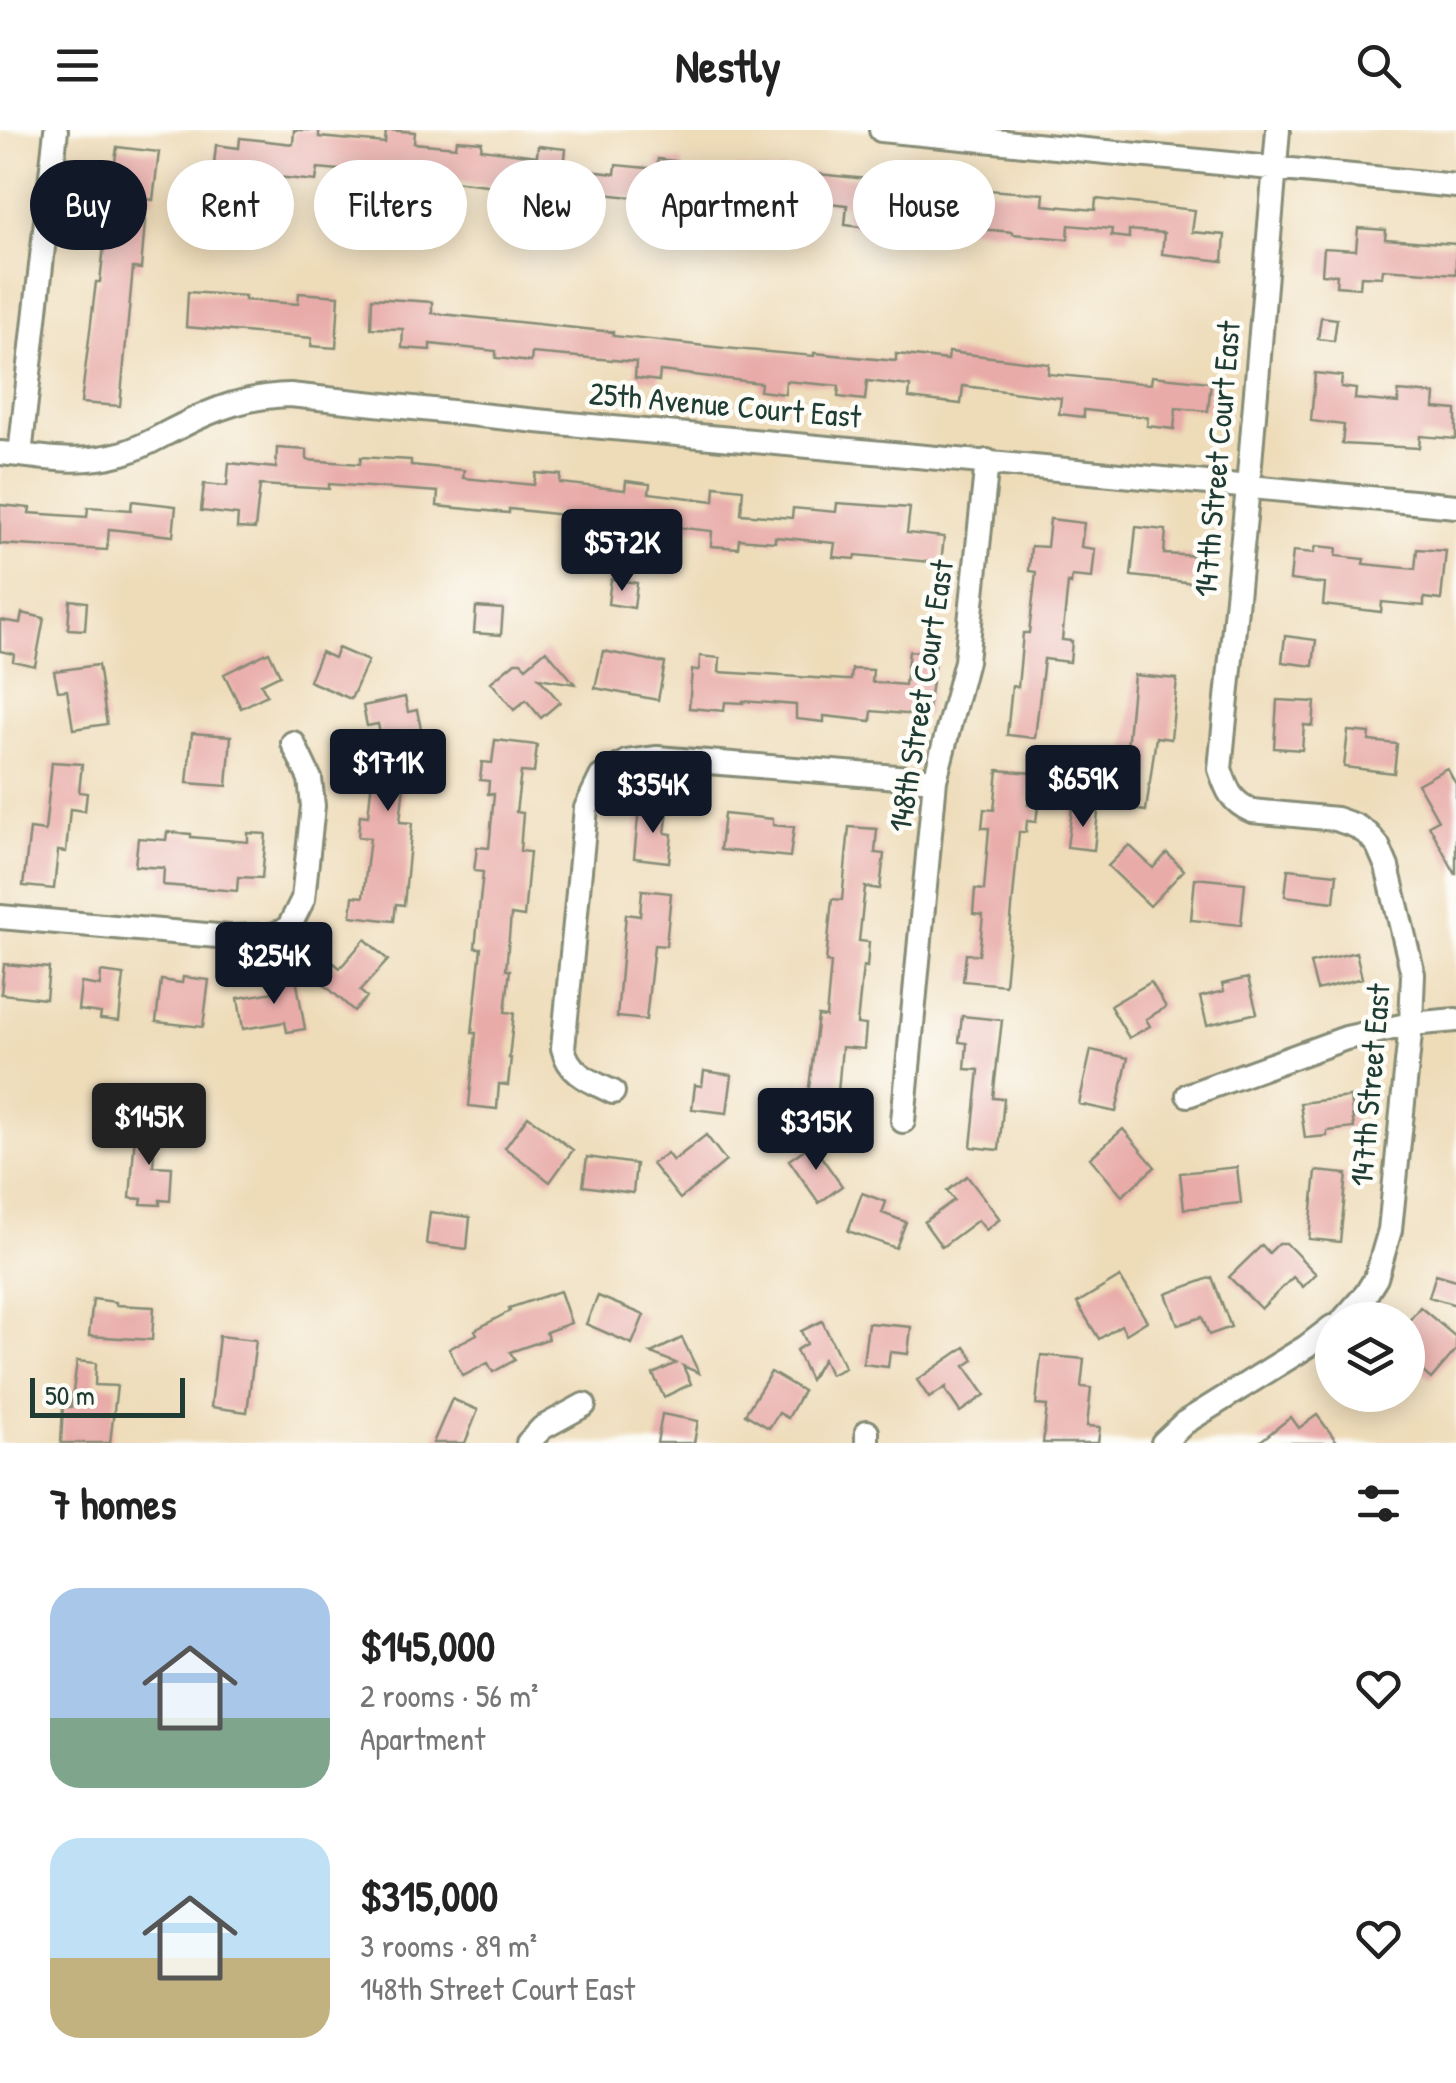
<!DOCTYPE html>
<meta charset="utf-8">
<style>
body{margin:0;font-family:"Patrick Hand",sans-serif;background:#f2f2f2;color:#222;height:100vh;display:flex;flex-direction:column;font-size:38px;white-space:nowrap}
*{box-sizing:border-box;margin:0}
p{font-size:32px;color:#767676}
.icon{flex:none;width:55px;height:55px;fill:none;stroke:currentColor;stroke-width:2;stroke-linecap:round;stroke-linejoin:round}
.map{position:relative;height:1313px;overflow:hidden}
.panel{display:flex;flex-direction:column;background:#fff;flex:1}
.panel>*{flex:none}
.guide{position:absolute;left:30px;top:30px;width:1398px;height:90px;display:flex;gap:20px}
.controls{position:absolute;left:1315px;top:1172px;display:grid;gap:20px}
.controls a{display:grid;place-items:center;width:110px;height:110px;border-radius:50%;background:#fff;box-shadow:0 5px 25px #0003;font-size:50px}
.scale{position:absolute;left:30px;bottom:25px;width:155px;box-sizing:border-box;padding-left:10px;border:5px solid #1f3d34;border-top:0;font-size:28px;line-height:35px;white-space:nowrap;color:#1f3d34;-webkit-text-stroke:8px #fdfcf7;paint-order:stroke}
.price{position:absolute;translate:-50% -85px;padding:0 22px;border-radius:10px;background:#111827;color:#fff;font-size:32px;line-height:65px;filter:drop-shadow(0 2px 5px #0008)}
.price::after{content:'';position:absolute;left:50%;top:60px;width:30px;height:22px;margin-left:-15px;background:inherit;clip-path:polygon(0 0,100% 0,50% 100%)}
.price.on{background:#222;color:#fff}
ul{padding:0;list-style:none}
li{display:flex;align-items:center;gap:30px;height:250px;padding:0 50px}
li span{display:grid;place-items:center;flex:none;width:280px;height:200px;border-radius:30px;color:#555}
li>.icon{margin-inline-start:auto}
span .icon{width:120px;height:120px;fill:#fffc;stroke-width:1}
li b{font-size:42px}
h2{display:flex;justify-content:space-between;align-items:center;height:120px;padding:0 50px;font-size:42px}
.chip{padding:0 35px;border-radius:45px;background:#fff;box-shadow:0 5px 25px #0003;font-size:35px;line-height:90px}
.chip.on{background:#111827;color:#fff}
header{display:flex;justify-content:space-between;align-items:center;height:130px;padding:0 50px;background:#fff;font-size:45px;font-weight:700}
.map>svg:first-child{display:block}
.building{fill:#e8aba8}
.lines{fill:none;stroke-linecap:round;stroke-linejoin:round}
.minor-casing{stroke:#868c76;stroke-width:28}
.minor{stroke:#fff;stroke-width:22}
.labels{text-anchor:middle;stroke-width:9;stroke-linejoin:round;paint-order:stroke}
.street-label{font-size:32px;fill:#1f3d34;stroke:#fdfcf7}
</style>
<header><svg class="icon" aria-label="menu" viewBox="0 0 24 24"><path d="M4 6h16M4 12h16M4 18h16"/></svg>Nestly<svg class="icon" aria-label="search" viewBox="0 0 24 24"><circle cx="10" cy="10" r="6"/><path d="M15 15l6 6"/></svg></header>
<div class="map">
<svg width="1456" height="1313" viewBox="0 0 1456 1313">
<rect width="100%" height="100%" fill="#fdfcf7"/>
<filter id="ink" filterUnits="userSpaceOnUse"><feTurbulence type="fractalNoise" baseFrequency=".01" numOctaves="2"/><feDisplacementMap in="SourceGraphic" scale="20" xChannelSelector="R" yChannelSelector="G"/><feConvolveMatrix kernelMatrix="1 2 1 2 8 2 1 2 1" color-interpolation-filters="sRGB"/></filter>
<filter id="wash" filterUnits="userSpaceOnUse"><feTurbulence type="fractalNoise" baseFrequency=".0048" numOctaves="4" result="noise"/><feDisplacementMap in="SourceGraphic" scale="40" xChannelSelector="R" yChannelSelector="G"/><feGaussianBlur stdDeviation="2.25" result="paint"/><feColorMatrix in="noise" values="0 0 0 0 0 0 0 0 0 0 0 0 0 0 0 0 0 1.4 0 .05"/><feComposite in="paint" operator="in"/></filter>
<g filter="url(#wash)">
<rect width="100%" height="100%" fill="#eedcb9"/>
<g id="blocks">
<!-- building -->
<path class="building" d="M 294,0 L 319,0 L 319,7 L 385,13 L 386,0 L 415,2 L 414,13 L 456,17 L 457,10 L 482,12 L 481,19 L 537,26 L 538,16 L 566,19 L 564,38 L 615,44 L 616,35 L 657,39 L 658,29 L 683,32 L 682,41 L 735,47 L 736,38 L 777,43 L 777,40 L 878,50 L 877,55 L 920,60 L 920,63 L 973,68 L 974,59 L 1044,64 L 1043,75 L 1095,80 L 1096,69 L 1195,80 L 1192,102 L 1225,105 L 1223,131 L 1162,124 L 1164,103 L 1129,100 L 1129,108 L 1111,106 L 1112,99 L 1069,95 L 1068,109 L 1013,104 L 1013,102 L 930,95 L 930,93 L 877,87 L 876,99 L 845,95 L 847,75 L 758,65 L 756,80 L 753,80 L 752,88 L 735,86 L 737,78 L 594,63 L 593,71 L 546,66 L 546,62 L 452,51 L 453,46 L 421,43 L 420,53 L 382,50 L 382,44 L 318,38 L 316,51 L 267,46 L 266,49 L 213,44 L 216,15 L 239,18 L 240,8 L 293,14 Z
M 117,17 L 159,22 L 153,70 L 147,69 L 141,139 L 133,138 L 120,276 L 81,273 L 96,152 L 100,152 L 105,107 L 95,106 L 103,38 L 114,39 Z
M 1358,98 L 1386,100 L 1385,109 L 1456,114 L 1456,144 L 1383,139 L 1382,147 L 1361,146 L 1360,158 L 1336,156 L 1337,145 L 1322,144 L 1324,118 L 1356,120 Z
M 188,162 L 245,166 L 245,170 L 298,174 L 299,163 L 339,166 L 336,218 L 311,216 L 312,208 L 186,197 Z
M 372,168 L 432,172 L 432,183 L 613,202 L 613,206 L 724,218 L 814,226 L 814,223 L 896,231 L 896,224 L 948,230 L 949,222 L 1049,234 L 1048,244 L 1151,254 L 1152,246 L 1211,252 L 1208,281 L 1176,278 L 1174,299 L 1147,296 L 1148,287 L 1084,280 L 1084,287 L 1059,284 L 1061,268 L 963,256 L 961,274 L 909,268 L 910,256 L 867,251 L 865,270 L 838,267 L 839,256 L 786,251 L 785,264 L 760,261 L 761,253 L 660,241 L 659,251 L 635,248 L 636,232 L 532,223 L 531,232 L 496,228 L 496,221 L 430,214 L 430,220 L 402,218 L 403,199 L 371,198 Z
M 1321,187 L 1337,189 L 1334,211 L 1318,209 Z
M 1315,243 L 1342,246 L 1341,257 L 1356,259 L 1355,269 L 1398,273 L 1398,261 L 1435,264 L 1434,278 L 1456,280 L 1456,309 L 1420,306 L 1419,318 L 1342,314 L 1344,295 L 1311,291 Z
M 277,318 L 307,320 L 307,330 L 360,334 L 361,327 L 411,330 L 411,335 L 464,340 L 463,348 L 534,355 L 536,343 L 561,345 L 560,353 L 625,360 L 626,351 L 650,354 L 649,363 L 714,371 L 715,356 L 743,359 L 741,384 L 792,388 L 793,378 L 836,382 L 837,373 L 910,378 L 907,403 L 944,407 L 941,433 L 856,425 L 855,429 L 833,427 L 835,413 L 775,407 L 775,412 L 739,409 L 738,418 L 711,416 L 712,401 L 509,379 L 509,383 L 437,376 L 438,362 L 329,354 L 329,359 L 260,355 L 255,399 L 237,398 L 238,385 L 201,381 L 204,354 L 227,356 L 229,333 L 276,338 Z
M 132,371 L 176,376 L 173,406 L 109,399 L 107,420 L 0,414 L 0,375 L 30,378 L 29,383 L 87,387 L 88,377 L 131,380 Z
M 1050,389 L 1084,393 L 1081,417 L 1095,419 L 1092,448 L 1072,446 L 1071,454 L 1068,453 L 1062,510 L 1072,511 L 1070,532 L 1044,529 L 1035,608 L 1007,605 L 1012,556 L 1018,557 L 1023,503 L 1029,503 L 1036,442 L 1029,441 L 1031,416 L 1047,417 Z
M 1136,397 L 1166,400 L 1164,424 L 1198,426 L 1195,453 L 1131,446 Z
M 1316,416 L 1337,418 L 1336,426 L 1364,429 L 1363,434 L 1415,439 L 1417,419 L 1446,421 L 1441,470 L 1424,468 L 1424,476 L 1382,472 L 1381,482 L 1323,475 L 1325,454 L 1290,450 L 1293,421 L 1314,423 Z
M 611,449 L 637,453 L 634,478 L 608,474 Z
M 70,470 L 87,472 L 85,500 L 68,499 Z
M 476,477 L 503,479 L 501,505 L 474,503 Z
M 22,483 L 44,488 L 35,536 L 13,531 L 14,524 L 0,521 L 0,490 L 20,493 Z
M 1285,506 L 1316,510 L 1313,536 L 1282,532 Z
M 338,518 L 368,531 L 351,569 L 309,551 L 321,522 L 334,528 Z
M 546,520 L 575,554 L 539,548 L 560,572 L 541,588 L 526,570 L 514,580 L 491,552 L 515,532 L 521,532 L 526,537 Z
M 603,521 L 665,533 L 658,570 L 595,558 Z
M 909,521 L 936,524 L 927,586 L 872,581 L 871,591 L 824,586 L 824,592 L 796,589 L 796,575 L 743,571 L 743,573 L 725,572 L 724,581 L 689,578 L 692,540 L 699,540 L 700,526 L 720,528 L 719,542 L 846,550 L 851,550 L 852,539 L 873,540 L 872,552 L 905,555 Z
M 269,522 L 280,545 L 261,554 L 267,565 L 241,578 L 224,544 Z
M 98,535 L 107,594 L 73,599 L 67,560 L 58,561 L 54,541 Z
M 1134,545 L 1177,549 L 1171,609 L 1156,607 L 1146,681 L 1108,676 L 1115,627 L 1126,629 Z
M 405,567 L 408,582 L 417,580 L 421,599 L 414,600 L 419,625 L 407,627 L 400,692 L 412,693 L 404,775 L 396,774 L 394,791 L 351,786 L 353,766 L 363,767 L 370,708 L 358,707 L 360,685 L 368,686 L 372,650 L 390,652 L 378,594 L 367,596 L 363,576 Z
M 1277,570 L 1315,572 L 1313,596 L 1304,595 L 1302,620 L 1274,618 Z
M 1348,601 L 1370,603 L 1369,611 L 1397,614 L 1394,643 L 1344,637 Z
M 192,603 L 231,606 L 227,656 L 187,653 Z
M 495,610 L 537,615 L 534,643 L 521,642 L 516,682 L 523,683 L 520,721 L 530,722 L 524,787 L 511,785 L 506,840 L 510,840 L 505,882 L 514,883 L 509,928 L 511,928 L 508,955 L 499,954 L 497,979 L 469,976 L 476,903 L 472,903 L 481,818 L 475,818 L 483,742 L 474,741 L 477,717 L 489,718 L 494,664 L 488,664 L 489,651 L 480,650 L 482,632 L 492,633 Z
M 52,632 L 82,634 L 79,662 L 87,663 L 85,681 L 70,679 L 66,722 L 58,721 L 54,759 L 23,756 L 30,699 L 45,701 Z
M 1447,638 L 1456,654 L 1456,745 L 1429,695 L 1438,690 L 1418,654 Z
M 998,640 L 1032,643 L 1028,675 L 1038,676 L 1036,692 L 1027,691 L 1026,702 L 1019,702 L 1005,855 L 963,851 L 966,824 L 979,825 L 983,785 L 973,784 L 975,759 L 984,760 L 989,698 L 982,698 L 984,679 L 994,680 Z
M 639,678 L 668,681 L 665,703 L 672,704 L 669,732 L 634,728 Z
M 1072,679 L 1098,682 L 1094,720 L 1067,717 Z
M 724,684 L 773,689 L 773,695 L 794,697 L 790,727 L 720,720 Z
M 849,697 L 877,699 L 875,723 L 884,724 L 880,759 L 865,757 L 859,811 L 869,812 L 867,837 L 863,836 L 857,894 L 866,895 L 864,919 L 842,917 L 836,984 L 806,981 L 818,886 L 826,887 L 831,833 L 826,832 L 832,769 L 842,770 Z
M 167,702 L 191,704 L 191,707 L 248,712 L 248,703 L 266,704 L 262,748 L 238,747 L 237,761 L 163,755 L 164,738 L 135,736 L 138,708 L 166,710 Z
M 1129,715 L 1153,738 L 1167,723 L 1184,740 L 1150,776 L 1108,736 Z
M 1288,739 L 1337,744 L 1334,772 L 1285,766 Z
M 1195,748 L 1245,753 L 1241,795 L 1191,790 Z
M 642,760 L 671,763 L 666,816 L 654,815 L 646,890 L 617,887 L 626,784 L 640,786 Z
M 365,809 L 388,830 L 360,861 L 367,867 L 354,881 L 319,850 L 334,833 L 340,838 Z
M 1356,822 L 1362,848 L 1317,860 L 1310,833 Z
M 4,834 L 49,838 L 46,869 L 1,864 Z
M 101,842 L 124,845 L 119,891 L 100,889 L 101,883 L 78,880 L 81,853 L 100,856 Z
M 183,847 L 209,850 L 203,897 L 156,892 L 161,850 L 182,853 Z
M 296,848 L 305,899 L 287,902 L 285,892 L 243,899 L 238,868 L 274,862 L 272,852 Z
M 1248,848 L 1257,883 L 1207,895 L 1200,867 L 1224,861 L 1222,854 Z
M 1151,852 L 1166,877 L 1146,889 L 1150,896 L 1129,908 L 1110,876 Z
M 962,886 L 1002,890 L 993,968 L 1004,969 L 999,1020 L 971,1017 L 979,940 L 965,939 L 967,913 L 959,912 Z
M 1091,920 L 1128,928 L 1116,982 L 1079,974 Z
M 704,941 L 732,945 L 727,983 L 692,979 L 695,955 L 702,956 Z
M 1350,967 L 1354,998 L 1327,1001 L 1327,1006 L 1305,1008 L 1300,973 Z
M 528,986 L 573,1020 L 550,1052 L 505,1018 Z
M 136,991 L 156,992 L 153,1036 L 172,1037 L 170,1071 L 160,1070 L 160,1075 L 141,1074 L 142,1069 L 130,1068 Z
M 1123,999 L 1155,1037 L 1122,1066 L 1090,1028 Z
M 706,1005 L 726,1031 L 680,1069 L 652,1034 L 667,1023 L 673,1031 Z
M 812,1014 L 842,1056 L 819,1073 L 789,1030 Z
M 587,1027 L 636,1034 L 633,1063 L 583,1056 Z
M 1237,1037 L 1241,1073 L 1184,1079 L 1180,1043 Z
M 1316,1041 L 1347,1044 L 1340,1112 L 1309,1109 Z
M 967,1046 L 1000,1089 L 986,1100 L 978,1090 L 942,1117 L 924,1092 L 954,1070 L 947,1061 Z
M 862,1063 L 886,1072 L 882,1083 L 906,1092 L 896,1118 L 848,1101 Z
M 430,1082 L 470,1087 L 467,1119 L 426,1114 Z
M 1279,1113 L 1286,1113 L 1316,1144 L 1303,1157 L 1293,1147 L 1261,1179 L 1229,1147 L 1262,1115 L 1269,1123 Z
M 1436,1144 L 1456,1150 L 1456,1175 L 1429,1167 Z
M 1120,1147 L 1147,1191 L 1126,1204 L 1121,1195 L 1099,1209 L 1077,1173 Z
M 1212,1147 L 1231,1197 L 1209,1205 L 1202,1187 L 1178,1195 L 1166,1164 Z
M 560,1161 L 571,1193 L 546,1202 L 548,1209 L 510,1222 L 515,1230 L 493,1242 L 488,1233 L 463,1246 L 449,1219 L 477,1204 L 475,1200 L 510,1181 L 509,1178 Z
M 598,1166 L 644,1185 L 632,1214 L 586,1194 Z
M 93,1169 L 116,1172 L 116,1175 L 154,1177 L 152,1210 L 89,1206 Z
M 1420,1177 L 1456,1207 L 1456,1220 L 1431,1249 L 1408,1229 L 1408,1226 L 1421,1211 L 1408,1199 L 1408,1192 Z
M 822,1191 L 845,1238 L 830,1245 L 823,1229 L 810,1250 L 796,1220 L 807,1214 L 801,1201 Z
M 868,1193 L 911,1197 L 908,1224 L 890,1222 L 888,1237 L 863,1234 Z
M 219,1206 L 256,1210 L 247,1282 L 211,1277 Z
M 682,1208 L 699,1243 L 683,1236 L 691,1254 L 664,1267 L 653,1244 L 676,1233 L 651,1223 Z
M 965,1217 L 974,1230 L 965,1236 L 985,1265 L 960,1282 L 946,1261 L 946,1257 L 929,1268 L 917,1250 Z
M 1041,1225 L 1084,1229 L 1081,1257 L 1091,1258 L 1087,1296 L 1100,1297 L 1098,1313 L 1043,1313 L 1047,1276 L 1036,1275 Z
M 77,1231 L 96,1233 L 95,1255 L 117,1256 L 110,1313 L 61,1313 L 63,1277 L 71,1277 Z
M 771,1242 L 803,1261 L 788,1288 L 779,1283 L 769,1298 L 745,1284 Z
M 452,1269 L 478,1280 L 465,1313 L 433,1313 Z
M 662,1284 L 698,1291 L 694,1313 L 657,1313 Z
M 1317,1285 L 1338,1313 L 1258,1313 L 1291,1287 L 1299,1298 Z"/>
</g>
</g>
<g filter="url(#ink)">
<use href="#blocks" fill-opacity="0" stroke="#868c76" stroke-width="2.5"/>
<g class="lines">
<!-- minor casing -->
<g class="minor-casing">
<path id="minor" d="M 881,0 L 1456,56
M 1278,0 L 1248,357 L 1220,639 C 1227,660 1231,672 1252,681 L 1336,689 L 1356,696 L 1368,704 L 1378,716 L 1387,737 L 1413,844 L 1411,894 L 1390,1100 L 1376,1148 L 1366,1164 L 1343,1190
M 0,323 C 46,327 76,336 123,323 C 144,317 160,306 179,297 C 215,278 249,266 290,265 L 537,291 L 1456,376
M 20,325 L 56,0
M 0,787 L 229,807 L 268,806 L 284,801 L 290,795 L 303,769 L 313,676 L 310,649 L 293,613
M 613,962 C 590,951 569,944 563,918 L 586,678 L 601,647 L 627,632 L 657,628 L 935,650
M 1188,965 L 1346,908 L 1411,894 L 1456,890
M 903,991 L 935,650 L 966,531 L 987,331
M 528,1313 L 542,1298 L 584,1275
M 867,1313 L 867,1302
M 1163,1313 L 1184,1293 L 1306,1217 L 1332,1197"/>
</g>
<!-- minor -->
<use href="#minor" class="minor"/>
</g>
</g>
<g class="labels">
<!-- street labels -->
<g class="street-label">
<text transform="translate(725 275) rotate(5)" y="11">25th Avenue Court East</text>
<text transform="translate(1217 329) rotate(-85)" y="11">147th Street Court East</text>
<text transform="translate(921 566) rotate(-81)" y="11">148th Street Court East</text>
<text transform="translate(1370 955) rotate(-85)" y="11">147th Street East</text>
</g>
</g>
</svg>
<div class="controls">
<a><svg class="icon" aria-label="layers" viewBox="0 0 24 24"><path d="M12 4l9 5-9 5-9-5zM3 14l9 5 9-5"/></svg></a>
</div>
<div class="scale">50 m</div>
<b class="price" style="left:622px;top:464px">$572K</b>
<b class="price" style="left:388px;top:684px">$171K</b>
<b class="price" style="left:1083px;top:700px">$659K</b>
<b class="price" style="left:653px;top:706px">$354K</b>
<b class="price" style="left:274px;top:877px">$254K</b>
<b class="price on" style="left:149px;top:1038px">$145K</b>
<b class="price" style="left:816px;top:1043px">$315K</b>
<div class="guide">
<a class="chip on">Buy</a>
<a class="chip">Rent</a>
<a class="chip">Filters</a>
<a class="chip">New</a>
<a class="chip">Apartment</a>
<a class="chip">House</a>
</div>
</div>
<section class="panel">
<h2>7 homes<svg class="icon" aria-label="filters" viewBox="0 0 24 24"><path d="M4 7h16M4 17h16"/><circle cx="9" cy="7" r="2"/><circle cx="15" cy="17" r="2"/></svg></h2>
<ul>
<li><span style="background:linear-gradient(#a9c7e8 65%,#7fa58c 0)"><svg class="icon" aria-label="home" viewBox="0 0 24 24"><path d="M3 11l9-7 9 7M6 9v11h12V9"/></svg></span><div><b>$145,000</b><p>2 rooms · 56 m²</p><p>Apartment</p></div><svg class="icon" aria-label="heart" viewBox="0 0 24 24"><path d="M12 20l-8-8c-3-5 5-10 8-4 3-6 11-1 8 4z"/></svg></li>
<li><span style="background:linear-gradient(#bfe0f5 60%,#c2b280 0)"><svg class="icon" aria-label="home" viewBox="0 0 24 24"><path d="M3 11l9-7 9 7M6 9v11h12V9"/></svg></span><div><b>$315,000</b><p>3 rooms · 89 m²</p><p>148th Street Court East</p></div><svg class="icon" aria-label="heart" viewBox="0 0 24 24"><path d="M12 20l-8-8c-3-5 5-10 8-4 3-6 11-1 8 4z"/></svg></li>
</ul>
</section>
